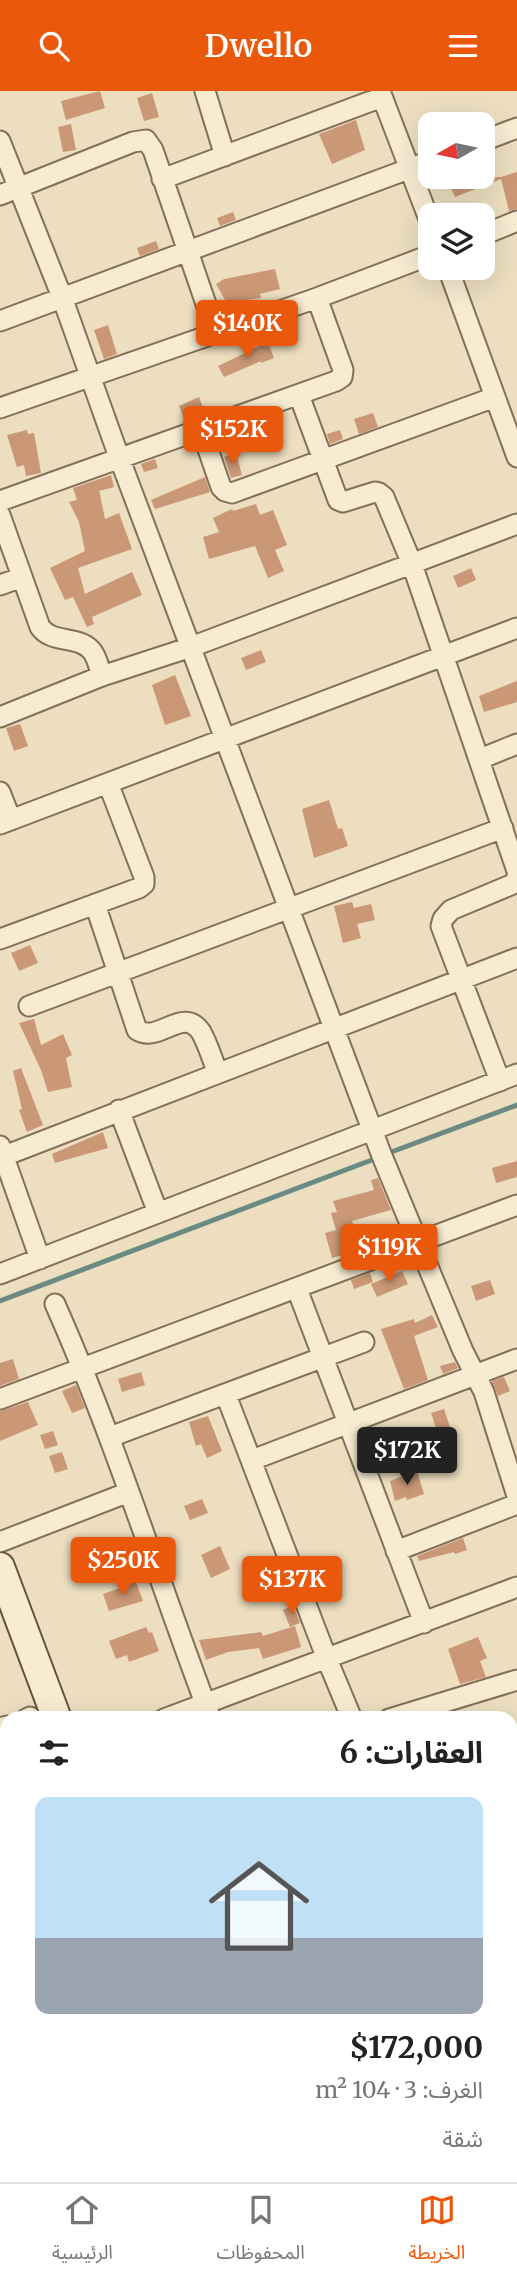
<!DOCTYPE html>
<html lang="ar">
<meta charset="utf-8">
<style>
body{margin:0;font-family:Merriweather,"Noto Sans Arabic",serif;background:#f6f6f6;color:#222;direction:rtl;height:100vh;display:flex;flex-direction:column;font-size:26px;white-space:nowrap}
*{box-sizing:border-box;margin:0}
p{font-size:23px;color:#767676}
.icon{flex:none;width:38px;height:38px;fill:none;stroke:currentColor;stroke-width:2;stroke-linecap:round;stroke-linejoin:round}
.map{position:relative;flex:1;overflow:hidden;direction:ltr}
.side{position:absolute;left:0px;top:1620px;width:518px;height:471px;display:flex;flex-direction:column;background:#fff;border-radius:21px 21px 0 0;box-shadow:0 7px 28px #0002;direction:rtl}
.side>*{flex:none}
.needle{width:46px;rotate:261deg}
.buttons{position:absolute;left:418px;top:21px;display:grid;gap:14px}
.buttons a{display:grid;place-items:center;width:77px;height:77px;border-radius:14px;background:#fff;box-shadow:0 7px 28px #0002;font-size:35px}
.price{position:absolute;translate:-50% -60px;padding:0 16px;border-radius:7px;background:#ea580c;color:#fff;font-size:23px;line-height:46px;filter:drop-shadow(0 2px 4px #0008)}
.price::after{content:'';position:absolute;left:50%;top:42px;width:21px;height:16px;margin-left:-10px;background:inherit;clip-path:polygon(0 0,100% 0,50% 100%)}
.price.current{background:#222;color:#fff}
ul{padding:0;list-style:none}
li{display:grid;align-content:center;gap:14px;height:371px;padding:0 35px}
li span{display:grid;place-items:center;height:217px;border-radius:14px;color:#555}
li>.icon{margin-inline-start:auto}
span .icon{width:126px;height:126px;fill:#fffc;stroke-width:1}
li b{font-size:30px}
h2{display:flex;justify-content:space-between;align-items:center;height:84px;padding:0 35px;font-size:30px}
header{display:flex;justify-content:space-between;align-items:center;height:91px;padding:0 35px;background:#ea580c;color:#fff;font-size:32px;font-weight:600}
.tabs{display:flex;justify-content:space-around;align-items:center;height:98px;border-top:2px solid #e0e0e0;background:#fff;font-size:19px;color:#767676}
.tabs a{display:grid;justify-items:center;gap:4px}
.tabs .current{color:#ea580c}
.map>svg:first-child{display:block}
.lines{fill:none;stroke-linecap:round;stroke-linejoin:round}
.stream{stroke:#6a8b83;stroke-width:5}
.building{fill:#ca9876}
.minor-casing{stroke:#846f58;stroke-width:23}
.secondary-casing{stroke:#66503c;stroke-width:32}
.minor{stroke:#f7ecd2;stroke-width:19}
.secondary{stroke:#f7ecd2;stroke-width:28}
</style>
<header><svg class="icon" aria-label="menu" viewBox="0 0 24 24"><path d="M4 6h16M4 12h16M4 18h16"/></svg>Dwello<svg class="icon" aria-label="search" viewBox="0 0 24 24"><circle cx="10" cy="10" r="6"/><path d="M15 15l6 6"/></svg></header>
<div class="map">
<svg width="517" height="2091" viewBox="0 0 517 2091">
<rect width="100%" height="100%" fill="#ecdebf"/>
<g class="lines">
<!-- stream -->
<path class="stream" d="M 386,1063 L 517,1014
M 0,1210 L 377,1067"/>
</g>
<!-- building -->
<path class="building" d="M 100,0 L 105,17 L 66,29 L 61,10 Z
M 152,2 L 159,26 L 144,30 L 137,7 Z
M 356,29 L 365,59 L 332,73 L 319,43 Z
M 71,33 L 76,59 L 63,61 L 58,36 Z
M 517,81 L 517,118 L 509,120 L 501,88 L 455,106 L 446,86 L 501,86 Z
M 233,121 L 236,129 L 220,135 L 217,127 Z
M 156,150 L 159,158 L 140,165 L 137,157 Z
M 275,178 L 280,198 L 260,203 L 261,207 L 239,210 L 229,216 L 216,193 L 224,188 Z
M 108,234 L 117,263 L 104,268 L 94,239 Z
M 268,251 L 274,267 L 261,272 L 261,270 L 224,286 L 218,275 Z
M 199,306 L 205,322 L 185,330 L 179,315 Z
M 373,322 L 378,336 L 359,343 L 354,328 Z
M 27,339 L 28,343 L 34,342 L 41,382 L 26,385 L 24,374 L 17,376 L 7,344 Z
M 340,339 L 343,348 L 330,353 L 327,343 Z
M 236,362 L 242,384 L 231,387 L 224,366 Z
M 155,368 L 158,377 L 144,381 L 141,373 Z
M 111,384 L 114,396 L 99,400 L 99,399 L 105,428 L 119,422 L 132,458 L 78,477 L 85,503 L 132,481 L 142,504 L 92,526 L 94,533 L 87,536 L 73,506 L 65,509 L 50,477 L 85,460 L 79,431 L 69,411 L 77,409 L 73,397 Z
M 205,386 L 210,401 L 155,418 L 151,409 Z
M 256,413 L 260,424 L 273,419 L 287,454 L 275,459 L 284,480 L 268,487 L 255,455 L 209,468 L 203,446 L 219,441 L 213,427 L 232,418 L 233,420 Z
M 471,477 L 476,489 L 458,497 L 453,485 Z
M 261,559 L 266,571 L 246,579 L 241,567 Z
M 175,584 L 191,625 L 165,634 L 152,594 Z
M 517,590 L 517,611 L 484,621 L 479,605 Z
M 20,633 L 28,655 L 14,660 L 6,637 Z
M 329,709 L 338,738 L 342,737 L 348,755 L 314,767 L 302,718 Z
M 352,811 L 354,817 L 371,813 L 375,829 L 357,833 L 361,847 L 343,852 L 334,815 Z
M 30,854 L 38,872 L 19,880 L 11,862 Z
M 34,928 L 41,954 L 63,943 L 72,964 L 66,967 L 72,996 L 48,1001 L 41,979 L 19,932 Z
M 21,977 L 43,1034 L 27,1041 L 19,1019 L 22,1018 L 13,980 Z
M 103,1041 L 108,1057 L 55,1072 L 52,1063 Z
M 517,1070 L 517,1086 L 496,1092 L 492,1077 Z
M 378,1087 L 391,1119 L 352,1130 L 362,1159 L 343,1166 L 342,1164 L 332,1167 L 325,1142 L 336,1139 L 331,1122 L 337,1121 L 333,1110 L 374,1099 L 371,1089 Z
M 402,1180 L 408,1193 L 377,1206 L 371,1193 Z
M 370,1182 L 373,1191 L 354,1198 L 351,1189 Z
M 490,1189 L 495,1203 L 476,1210 L 471,1195 Z
M 432,1224 L 438,1236 L 414,1245 L 428,1289 L 404,1298 L 381,1238 L 414,1228 L 415,1232 Z
M 13,1268 L 19,1288 L 0,1295 L 0,1272 Z
M 455,1271 L 458,1277 L 443,1283 L 440,1275 Z
M 141,1281 L 145,1294 L 122,1301 L 118,1288 Z
M 504,1286 L 510,1300 L 498,1305 L 492,1290 Z
M 76,1294 L 85,1317 L 72,1322 L 62,1300 Z
M 28,1311 L 38,1334 L 0,1350 L 0,1320 Z
M 444,1318 L 451,1339 L 438,1343 L 431,1322 Z
M 208,1325 L 222,1360 L 207,1367 L 201,1353 L 196,1355 L 189,1331 Z
M 53,1340 L 58,1354 L 45,1358 L 40,1344 Z
M 62,1361 L 68,1378 L 55,1382 L 49,1365 Z
M 417,1380 L 424,1403 L 407,1409 L 406,1406 L 395,1410 L 390,1390 Z
M 202,1408 L 208,1422 L 190,1429 L 184,1415 Z
M 463,1447 L 467,1459 L 455,1463 L 454,1461 L 419,1470 L 417,1465 Z
M 220,1455 L 230,1478 L 211,1487 L 201,1464 Z
M 136,1491 L 143,1510 L 109,1520 L 103,1503 Z
M 293,1514 L 300,1532 L 290,1536 L 283,1519 Z
M 295,1535 L 301,1556 L 263,1568 L 259,1557 L 228,1561 L 206,1569 L 199,1549 L 261,1541 L 263,1545 Z
M 146,1536 L 149,1542 L 152,1541 L 159,1560 L 129,1571 L 127,1564 L 116,1568 L 109,1550 Z
M 478,1546 L 487,1567 L 480,1570 L 486,1586 L 460,1593 L 448,1558 Z"/>
<g class="lines">
<!-- minor casing -->
<g class="minor-casing">
<path id="minor" d="M 205,0 L 225,65
M 380,0 L 430,131
M 0,50 L 62,206 L 119,366 L 382,1065 L 463,1260 L 484,1301 L 517,1405
M 483,50 L 517,37
M 162,88 L 382,6
M 0,104 L 133,51 L 146,49 L 153,59 L 216,242
M 483,144 L 517,130
M 448,177 L 517,366
M 0,230 L 430,70
M 299,304 L 338,409 L 343,411 L 375,401 L 379,402 L 384,406 L 412,473 L 517,780
M 0,317 L 317,207 L 430,164
M 201,338 L 221,396 L 225,400 L 232,402 L 495,306
M 0,410 L 336,290 L 342,286 L 343,279 L 317,207
M 0,424 L 40,536 C 52,553 77,544 91,559 C 97,565 99,577 102,585
M 0,494 L 22,486
M 0,626 L 102,585 L 191,556 L 517,433
M 480,668 L 517,653
M 0,701 L 11,729
M 0,733 L 517,537
M 95,813 L 137,939 C 159,953 183,914 201,941 C 208,953 212,968 218,982
M 0,848 L 139,797 L 144,793 L 144,786 L 108,692
M 29,915 L 503,737
M 500,990 L 441,835 L 443,828 L 451,819 L 513,793 L 517,787
M 119,1019 L 158,1122
M 0,1055 L 40,1168
M 4,1065 L 517,867
M 0,1183 L 517,983
M 297,1198 L 424,1532
M 55,1213 C 115,1348 158,1489 211,1628
M 226,1304 L 327,1568 L 352,1628
M 0,1308 L 517,1114
M 110,1346 L 364,1251
M 252,1369 L 517,1268
M 0,1451 L 129,1401
M 396,1460 L 517,1413
M 26,1628 L 30,1626
M 164,1628 L 517,1496
M 389,1628 L 517,1589
M 0,1637 L 7,1635
M 511,1760 L 517,1776
M 511,1805 L 517,1803
M 0,1888 L 7,1905
M 511,1913 L 517,1910
M 511,2031 L 517,2025
M 511,2042 L 517,2060
M 0,2046 L 7,2044
M 77,2084 L 79,2091
M 384,2084 L 386,2091"/>
</g>
<!-- secondary casing -->
<g class="secondary-casing">
<path id="secondary" d="M 0,1476 L 57,1628
M 229,2084 L 232,2091"/>
</g>
<!-- minor -->
<use href="#minor" class="minor"/>
<!-- secondary -->
<use href="#secondary" class="secondary"/>
</g>
</svg>
<div class="buttons">
<a><svg class="needle" viewBox="-14 -14 28 28"><path d="M0-13l5 13h-10z" fill="#e53935"/><path d="M0 13l5-13h-10z" fill="#767676"/></svg></a>
<a><svg class="icon" aria-label="layers" viewBox="0 0 24 24"><path d="M12 4l9 5-9 5-9-5zM3 14l9 5 9-5"/></svg></a>
</div>
<b class="price" style="left:247px;top:269px">$140K</b>
<b class="price" style="left:233px;top:375px">$152K</b>
<b class="price" style="left:389px;top:1193px">$119K</b>
<b class="price current" style="left:407px;top:1396px">$172K</b>
<b class="price" style="left:123px;top:1506px">$250K</b>
<b class="price" style="left:292px;top:1525px">$137K</b>
<section class="side">
<h2>العقارات: 6<svg class="icon" aria-label="filters" viewBox="0 0 24 24"><path d="M4 7h16M4 17h16"/><circle cx="9" cy="7" r="2"/><circle cx="15" cy="17" r="2"/></svg></h2>
<ul>
<li><span style="background:linear-gradient(#bfe0f5 65%,#9aa5b1 0)"><svg class="icon" aria-label="home" viewBox="0 0 24 24"><path d="M3 11l9-7 9 7M6 9v11h12V9"/></svg></span><div><b>$172,000</b><p>الغرف: 3 · 104 m²</p><p>شقة</p></div></li>
</ul>
</section>
</div>
<nav class="tabs">
<a class="current"><svg class="icon" aria-label="map" viewBox="0 0 24 24"><path d="M3 6l6-2 6 2 6-2v14l-6 2-6-2-6 2zM9 4v14M15 6v14"/></svg>الخريطة</a>
<a><svg class="icon" aria-label="saved" viewBox="0 0 24 24"><path d="M7 4h10v16l-5-4-5 4z"/></svg>المحفوظات</a>
<a><svg class="icon" aria-label="home" viewBox="0 0 24 24"><path d="M3 11l9-7 9 7M6 9v11h12V9"/></svg>الرئيسية</a>
</nav>
